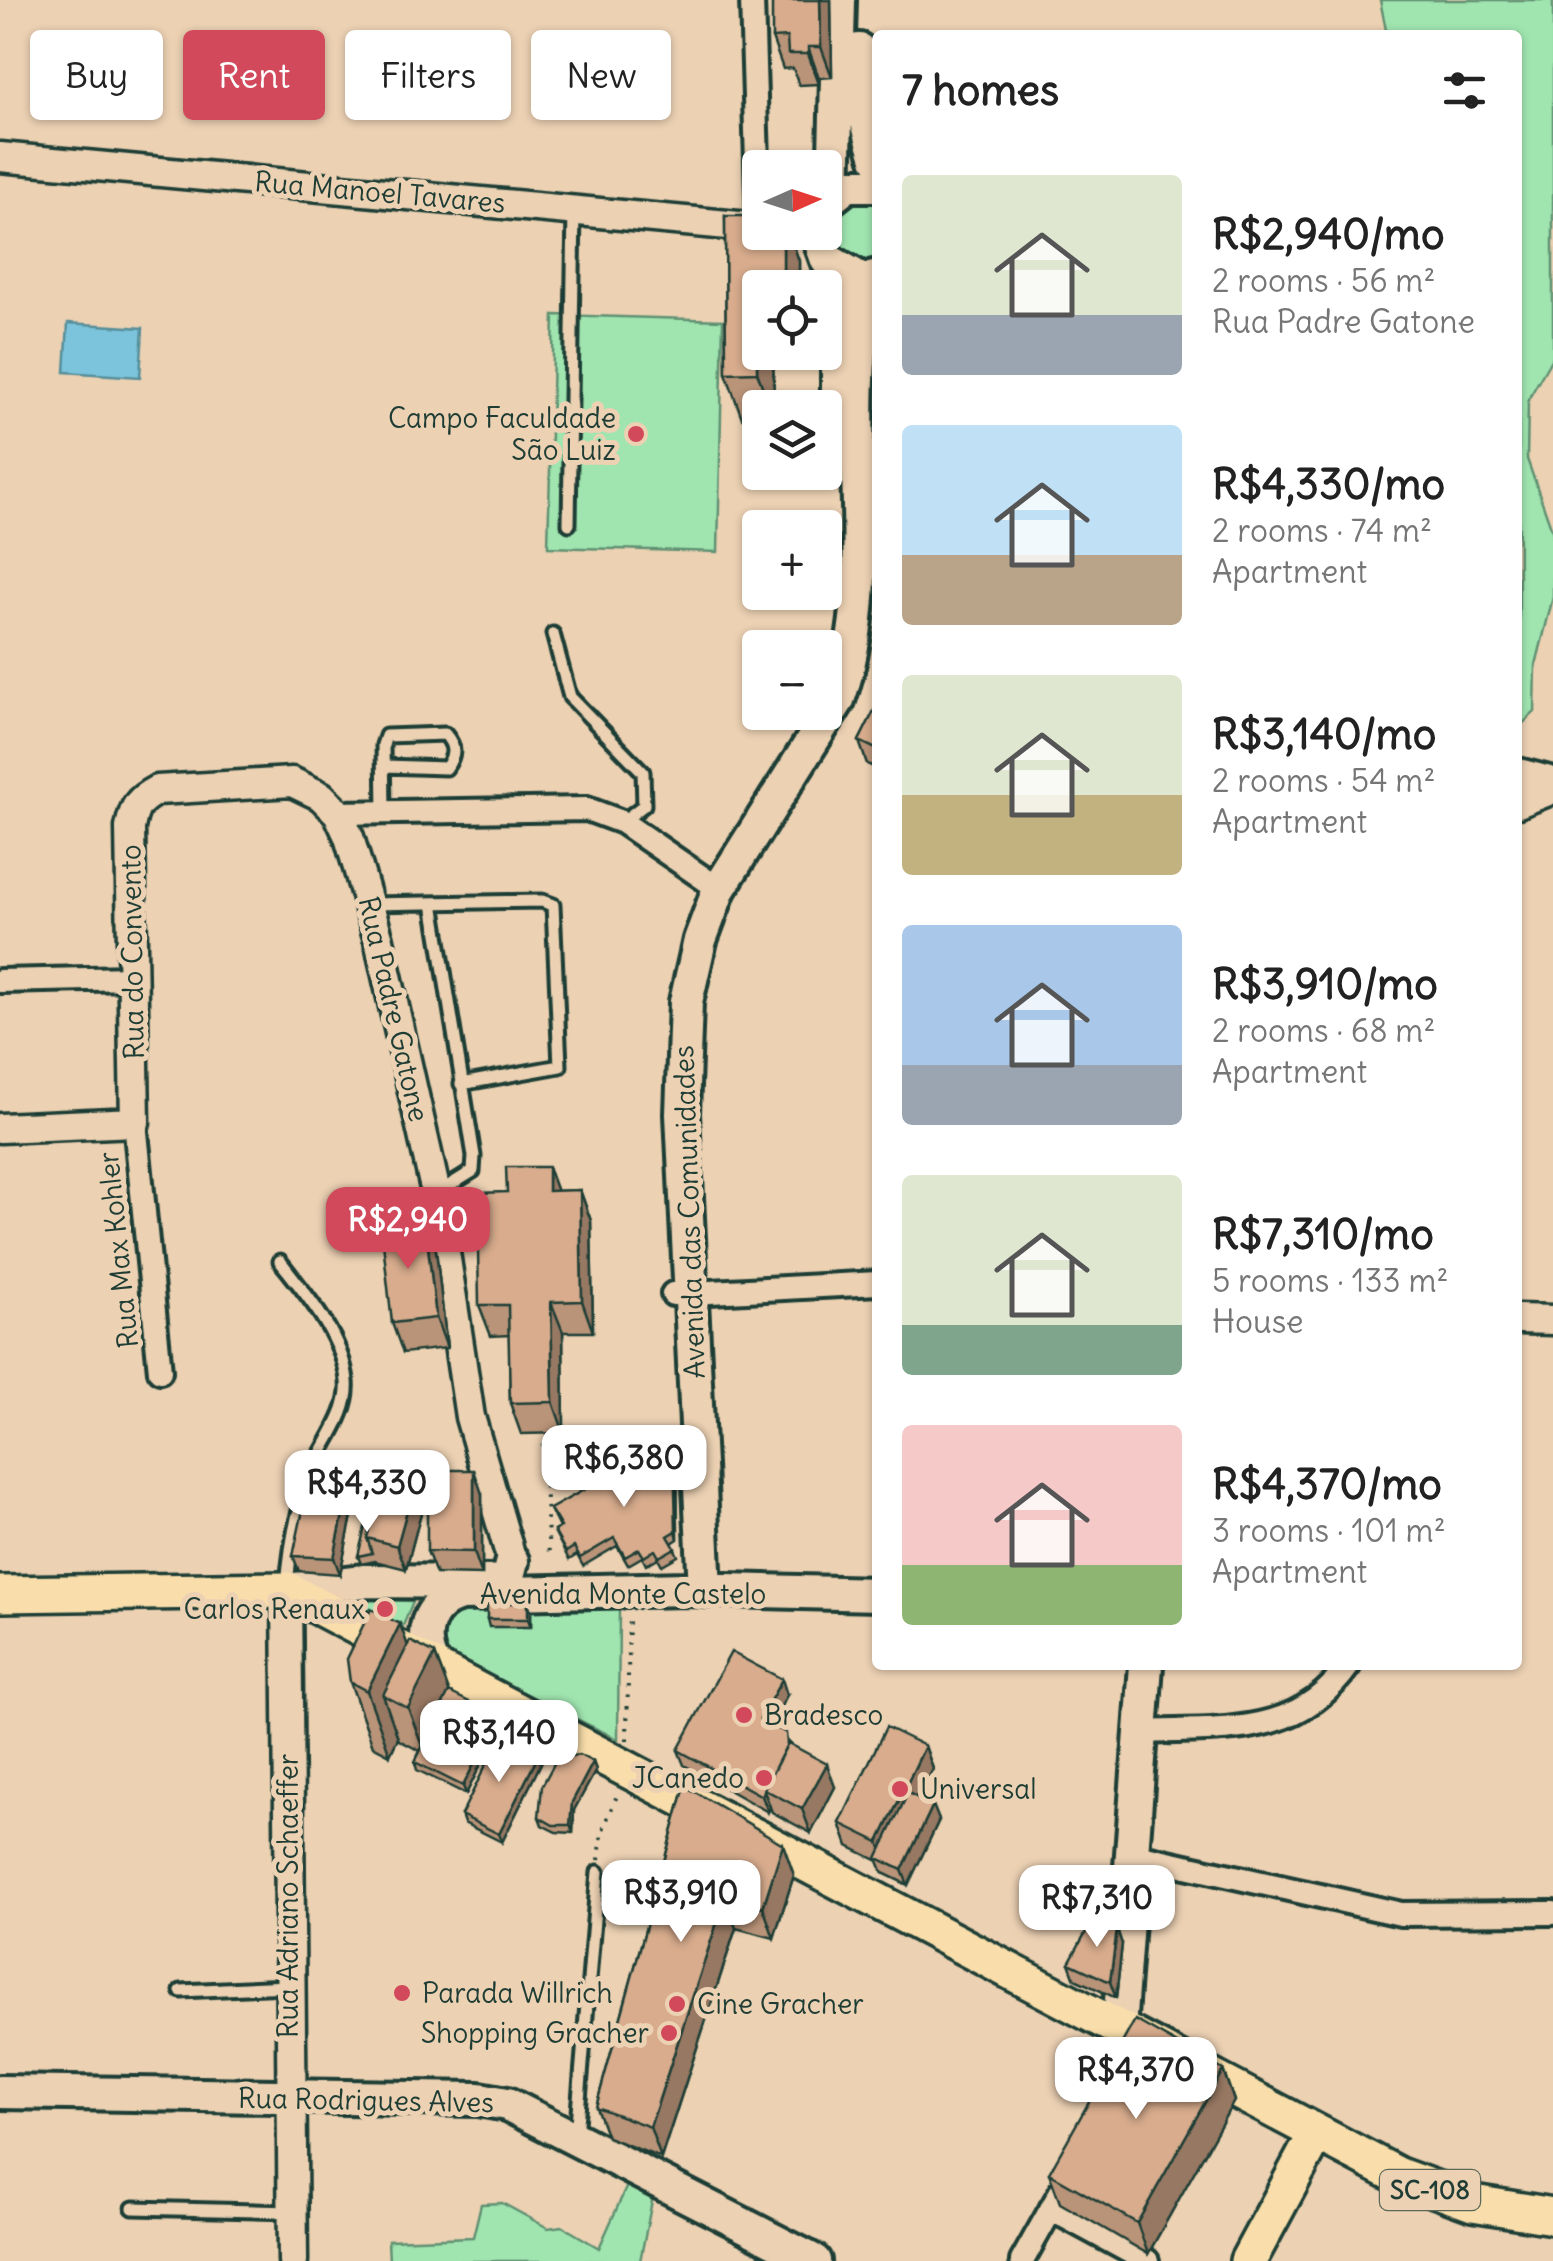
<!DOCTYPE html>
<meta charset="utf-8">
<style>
body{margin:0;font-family:Delius,sans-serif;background:#f6f6f6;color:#222;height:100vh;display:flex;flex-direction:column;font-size:38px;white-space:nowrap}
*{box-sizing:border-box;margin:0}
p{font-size:32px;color:#767676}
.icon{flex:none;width:55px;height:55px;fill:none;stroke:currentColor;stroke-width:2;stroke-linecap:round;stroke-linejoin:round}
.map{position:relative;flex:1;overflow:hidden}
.sheet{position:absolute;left:872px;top:30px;width:650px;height:1640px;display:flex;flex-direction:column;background:#fff;border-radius:10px;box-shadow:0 2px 8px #0004}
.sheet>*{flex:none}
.top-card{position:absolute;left:30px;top:30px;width:692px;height:90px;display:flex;gap:20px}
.needle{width:65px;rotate:87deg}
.fabs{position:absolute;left:742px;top:150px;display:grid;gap:20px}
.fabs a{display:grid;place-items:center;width:100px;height:100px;border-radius:10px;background:#fff;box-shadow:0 2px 8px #0004;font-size:50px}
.price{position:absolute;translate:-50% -85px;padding:0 22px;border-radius:20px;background:#fff;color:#222;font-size:32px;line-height:65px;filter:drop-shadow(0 2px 5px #0008)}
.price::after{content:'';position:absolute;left:50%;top:60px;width:30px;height:22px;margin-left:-15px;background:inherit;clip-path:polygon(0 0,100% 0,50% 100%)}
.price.current{background:#d1495b;color:#fff}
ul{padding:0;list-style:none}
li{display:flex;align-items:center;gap:30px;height:250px;padding:0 30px}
li span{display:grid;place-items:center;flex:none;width:280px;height:200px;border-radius:10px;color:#555}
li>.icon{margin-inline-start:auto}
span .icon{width:120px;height:120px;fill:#fffc;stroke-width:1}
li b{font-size:42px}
h2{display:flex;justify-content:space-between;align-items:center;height:120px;padding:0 30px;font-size:42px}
.tag{padding:0 35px;border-radius:10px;background:#fff;box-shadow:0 2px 8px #0004;font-size:35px;line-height:90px}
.tag.current{background:#d1495b;color:#fff}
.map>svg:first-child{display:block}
.green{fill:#a0e5b0;stroke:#609172;stroke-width:2.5}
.water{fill:#7bc4dc;stroke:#568e99;stroke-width:2.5}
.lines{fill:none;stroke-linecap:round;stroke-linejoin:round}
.service-casing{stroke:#1f3d34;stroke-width:19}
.minor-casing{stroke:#1f3d34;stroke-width:30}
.tertiary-casing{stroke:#1f3d34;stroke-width:35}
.secondary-casing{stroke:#1f3d34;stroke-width:40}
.primary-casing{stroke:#1f3d34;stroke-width:42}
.path{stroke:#1f3d34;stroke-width:4;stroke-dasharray:2.5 8;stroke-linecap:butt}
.service{stroke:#ecd1b3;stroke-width:11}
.minor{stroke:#ecd1b3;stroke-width:22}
.tertiary{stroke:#ecd1b3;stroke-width:28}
.secondary{stroke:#ecd1b3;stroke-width:32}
.primary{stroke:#f9deab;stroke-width:35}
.wall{fill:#ba9479;stroke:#1f3d34;stroke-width:2.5}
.shaded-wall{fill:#977863;stroke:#1f3d34;stroke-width:2.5}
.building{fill:#d8ac8d;stroke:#1f3d34;stroke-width:2.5}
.poi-dot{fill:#d1495b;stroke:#ecd1b3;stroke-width:4}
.labels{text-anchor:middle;stroke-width:10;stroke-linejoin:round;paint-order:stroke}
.shield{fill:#ecd1b3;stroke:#5c695a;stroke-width:2.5}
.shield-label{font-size:25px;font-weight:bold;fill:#1f3d34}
.street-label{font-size:28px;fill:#1f3d34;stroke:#ecd1b3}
.poi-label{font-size:28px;fill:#1f3d34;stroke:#ecd1b3;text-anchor:end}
</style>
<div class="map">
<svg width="1553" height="2261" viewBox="0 0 1553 2261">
<rect width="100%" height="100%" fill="#ecd1b3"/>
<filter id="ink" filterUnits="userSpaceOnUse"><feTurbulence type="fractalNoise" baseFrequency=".01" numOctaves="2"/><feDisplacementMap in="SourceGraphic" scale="20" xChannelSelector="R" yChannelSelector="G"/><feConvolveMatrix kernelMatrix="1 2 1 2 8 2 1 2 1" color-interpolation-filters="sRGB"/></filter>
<g filter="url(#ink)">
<!-- green -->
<path class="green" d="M 1380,0 L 1553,0 L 1553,356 L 1528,400 L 1527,459 L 1553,533 L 1553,597 L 1536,665 L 1535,712 L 1519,727 L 1518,35 L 1387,35 Z
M 864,199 L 877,202 L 877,259 C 853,266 836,252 834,226 L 845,207 Z
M 554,315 L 723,320 L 718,552 L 548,547 Z
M 328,1599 L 413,1601 L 399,1636 Z
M 463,1603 L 619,1606 L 618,1739 L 433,1649 L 446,1612 Z
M 630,2179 L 654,2191 L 640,2261 L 389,2261 L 388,2240 L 473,2237 L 481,2204 L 502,2203 L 548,2228 L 562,2226 L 599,2248 Z"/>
<!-- water -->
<path class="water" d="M 68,323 L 143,328 L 140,377 L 65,372 Z"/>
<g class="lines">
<!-- service casing -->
<g class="service-casing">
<path id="service" d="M 569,524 L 574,210
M 553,634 L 570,697 L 643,772 L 644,805 L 622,822
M 384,766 L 446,768 C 455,755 456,747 445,734 L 386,736 L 383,745 L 384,812
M 433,903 L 474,1156 L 473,1171 L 436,1194
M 370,904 L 542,901 L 553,905 L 560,1066 L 461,1084
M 280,1261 C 306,1294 343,1337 347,1381 C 350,1412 326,1440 314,1467 C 297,1505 290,1545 287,1587
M 181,1991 L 288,1986
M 576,2136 L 598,1872
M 133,2208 L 292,2212"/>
</g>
<!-- minor casing -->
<g class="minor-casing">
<path id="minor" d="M 752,0 L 759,228
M 338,813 L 587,809 L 622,822 L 719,889
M 0,981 L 132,978
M 135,1122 L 160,1371
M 673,1294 L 878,1283
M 1141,1732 C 1223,1728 1297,1739 1349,1665
M 1132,1854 L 1401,1914 L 1553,1913
M 1051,2209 L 1147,2261
M 1022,2261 L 1072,2172"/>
</g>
<!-- tertiary casing -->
<g class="tertiary-casing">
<path id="tertiary" d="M 0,157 L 760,228
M 1518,803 L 1553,789
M 0,1128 L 135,1122 L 130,828 C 134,806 138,800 157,790 L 292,782 L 321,796 L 338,813 L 349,837 L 379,940 L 436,1193 L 470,1417 L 512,1561
M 1518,1319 L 1553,1320
M 287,1590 L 293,2261"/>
</g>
<!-- secondary casing -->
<g class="secondary-casing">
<path id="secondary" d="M 859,50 L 860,98 L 878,158
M 834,193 L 839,0
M 825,203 L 848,185 L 878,185
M 817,232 L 827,260 L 857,277
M 838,270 L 838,391
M 1518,775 L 1553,784
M 287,1590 L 363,1581 L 501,1582 L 508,1576 L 512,1561
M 705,1590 L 682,1114 L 686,1002 L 700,940 L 719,889 L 838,700 C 886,565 833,415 874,277
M 433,1666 C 418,1637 426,1603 461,1594 L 687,1589 L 878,1594
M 1119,2029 L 1146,1665
M 0,2092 L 479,2099 L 507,2104 L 814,2261"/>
</g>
<!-- primary casing -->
<g class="primary-casing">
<path id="primary" d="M 0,1594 L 287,1590 L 1399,2176 L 1473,2203 L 1553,2216
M 1248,2261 L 1317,2133"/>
</g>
<!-- path -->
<path class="path" d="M 543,1444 L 549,1556
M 627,1740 L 629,1614
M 599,1860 L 602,1832 L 618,1793"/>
<!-- service -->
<use href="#service" class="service"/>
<!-- minor -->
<use href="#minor" class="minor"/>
<!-- tertiary -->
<use href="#tertiary" class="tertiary"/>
<!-- secondary -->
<use href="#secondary" class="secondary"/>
<!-- primary -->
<use href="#primary" class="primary"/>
</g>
<!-- wall -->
<path class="wall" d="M 831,0 L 832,77 L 819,78 L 819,84 L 799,85 L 793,68 L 783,69 L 772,38 Z
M 725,216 L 783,232 L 789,232 L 799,261 L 799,288 L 760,288 L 760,352 L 773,352 L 774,408 L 760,408 L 760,418 L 742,418 L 726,373 Z
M 878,703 L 878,769 L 867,764 L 859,741 Z
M 580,1190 L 591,1221 L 593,1332 L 563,1332 L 564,1433 L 521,1434 L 510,1403 L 509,1335 L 491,1336 L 479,1305 L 556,1191 Z
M 425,1220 L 436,1250 L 447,1348 L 403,1353 L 392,1323 Z
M 677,1456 L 678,1539 L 672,1543 L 678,1556 L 662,1565 L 658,1558 L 646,1565 L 642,1557 L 628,1565 L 617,1546 L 583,1566 L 577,1555 L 569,1560 L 554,1531 L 559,1528 L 550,1509 L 657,1458 Z
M 418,1471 L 426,1494 L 406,1569 L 375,1561 L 361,1564 L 358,1556 L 375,1508 Z
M 482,1494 L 482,1575 L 436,1574 L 427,1551 Z
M 356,1496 L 340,1574 L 299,1571 L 293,1556 Z
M 528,1603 L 531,1611 L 531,1627 L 489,1627 L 487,1619 Z
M 408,1645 L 435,1654 L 449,1692 L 501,1724 L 466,1794 L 417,1770 L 415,1762 L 420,1751 L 399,1740 L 398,1738 L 390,1755 L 373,1746 L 350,1682 Z
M 787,1695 L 771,1725 L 835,1787 L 811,1833 L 772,1812 L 770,1807 L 768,1812 L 684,1765 L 678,1750 Z
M 925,1746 L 933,1769 L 919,1798 L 939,1820 L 908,1885 L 883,1873 L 878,1861 L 848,1846 L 840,1823 Z
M 593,1762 L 596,1770 L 574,1810 L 573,1833 L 556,1832 L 542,1825 L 539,1817 Z
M 541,1763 L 502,1842 L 464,1823 L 461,1815 Z
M 685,1786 L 794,1875 L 774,1938 L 736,1928 L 661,2158 L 607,2137 L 596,2107 Z
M 1122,1944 L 1116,1998 L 1075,1979 L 1069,1963 Z
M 1223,2070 L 1234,2101 L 1148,2254 L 1060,2203 L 1049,2173 Z"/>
<!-- shaded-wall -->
<path class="shaded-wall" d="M 820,0 L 831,0 L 832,77 L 821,47 Z
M 808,47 L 819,78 L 819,84 L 808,54 Z
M 783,232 L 789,232 L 799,261 L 799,288 L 786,288 L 783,279 Z
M 757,279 L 760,288 L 760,352 L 773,352 L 774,408 L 770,408 L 757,372 Z
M 548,1167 L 559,1197 L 548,1191 Z
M 580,1190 L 591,1221 L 593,1332 L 582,1301 Z
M 425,1220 L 436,1250 L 447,1348 L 436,1318 Z
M 551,1302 L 563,1332 L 564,1433 L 553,1402 Z
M 674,1448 L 677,1456 L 678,1539 L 676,1531 Z
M 474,1470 L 482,1494 L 482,1575 L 474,1552 Z
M 418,1471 L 426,1494 L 406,1569 L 397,1546 Z
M 350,1481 L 356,1496 L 340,1574 L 334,1558 Z
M 528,1603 L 531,1611 L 531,1627 L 528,1619 Z
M 400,1624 L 421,1682 L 435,1654 L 452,1699 L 425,1753 L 408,1708 L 383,1695 L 398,1738 L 390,1755 L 367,1691 Z
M 782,1679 L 787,1695 L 766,1735 L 760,1719 Z
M 498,1716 L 501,1724 L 466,1794 L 463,1786 Z
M 925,1746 L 933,1769 L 888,1863 L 886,1862 L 879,1842 Z
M 538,1756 L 541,1763 L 502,1842 L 499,1834 Z
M 593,1762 L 596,1770 L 574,1810 L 573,1833 L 570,1825 L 572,1802 Z
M 827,1764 L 835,1787 L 811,1833 L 802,1809 Z
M 764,1791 L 770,1807 L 768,1812 L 762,1796 Z
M 933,1805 L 939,1820 L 908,1885 L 902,1870 Z
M 783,1844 L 794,1875 L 774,1938 L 763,1907 Z
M 725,1898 L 736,1928 L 661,2158 L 650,2127 Z
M 1117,1929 L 1122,1944 L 1116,1998 L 1110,1982 Z
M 1223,2070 L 1234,2101 L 1148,2254 L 1137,2223 Z"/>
<!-- building -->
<path class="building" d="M 772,0 L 820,0 L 821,47 L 808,47 L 808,54 L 788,54 L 787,37 L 772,38 Z
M 725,216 L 760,216 L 760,232 L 783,232 L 783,279 L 757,279 L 757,372 L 726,373 Z
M 878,703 L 878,750 L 859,741 Z
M 506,1167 L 548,1167 L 548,1191 L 580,1190 L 582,1301 L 551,1302 L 553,1402 L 510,1403 L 508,1305 L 479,1305 L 477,1193 L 507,1192 Z
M 425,1220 L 436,1318 L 392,1323 L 381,1225 Z
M 674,1448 L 676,1531 L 668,1536 L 675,1548 L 659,1557 L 655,1550 L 644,1557 L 639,1549 L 625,1557 L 614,1538 L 580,1558 L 574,1547 L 566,1552 L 554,1531 L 561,1527 L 550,1509 L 653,1451 L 657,1458 Z
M 387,1463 L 418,1471 L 397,1546 L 367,1538 Z
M 427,1470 L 474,1470 L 474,1552 L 427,1551 Z
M 311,1473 L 350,1481 L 334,1558 L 293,1556 Z
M 370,1507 L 375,1508 L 367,1538 L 372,1553 L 358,1556 Z
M 487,1603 L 528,1603 L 528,1619 L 487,1619 Z
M 371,1609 L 400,1624 L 367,1691 L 350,1682 L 347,1659 Z
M 410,1641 L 435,1654 L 408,1708 L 383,1695 Z
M 731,1652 L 782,1679 L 760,1719 L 786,1733 L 787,1744 L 764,1789 L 764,1791 L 762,1796 L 678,1750 Z
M 449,1692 L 498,1716 L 463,1786 L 415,1762 Z
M 886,1727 L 925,1746 L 879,1842 L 840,1823 Z
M 500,1737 L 538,1756 L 499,1834 L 461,1815 Z
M 788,1743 L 827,1764 L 802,1809 L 764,1789 Z
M 579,1755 L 593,1762 L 572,1802 L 570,1825 L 553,1825 L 539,1817 L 542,1786 L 557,1758 Z
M 685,1786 L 783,1844 L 763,1907 L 725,1898 L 650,2127 L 596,2107 Z
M 908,1793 L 933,1805 L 902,1870 L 877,1858 Z
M 1093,1919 L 1117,1929 L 1110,1982 L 1069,1963 Z
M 1135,2020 L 1223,2070 L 1137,2223 L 1049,2173 Z"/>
</g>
<!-- markers -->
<g class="poi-dot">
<circle cx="636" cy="434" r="10"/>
<circle cx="385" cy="1609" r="10"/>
<circle cx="744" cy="1715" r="10"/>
<circle cx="764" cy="1778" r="10"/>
<circle cx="900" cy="1789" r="10"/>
<circle cx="402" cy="1993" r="10"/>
<circle cx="677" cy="2004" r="10"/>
<circle cx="669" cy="2033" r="10"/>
</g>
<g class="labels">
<!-- shield labels -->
<rect class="shield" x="1380" y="2170" width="100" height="40" rx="8"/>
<g class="shield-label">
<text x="1430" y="2199">SC-108</text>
</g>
<!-- street labels -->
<g class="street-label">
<text transform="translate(380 192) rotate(5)" y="10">Rua Manoel Tavares</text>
<text transform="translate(132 952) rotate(-91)" y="10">Rua do Convento</text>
<text transform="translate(394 1009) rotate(77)" y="10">Rua Padre Gatone</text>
<text transform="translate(689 1212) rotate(-92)" y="10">Avenida das Comunidades</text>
<text transform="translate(118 1250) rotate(-96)" y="10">Rua Max Kohler</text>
<text x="623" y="1604">Avenida Monte Castelo</text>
<text transform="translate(288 1896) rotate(-90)" y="10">Rua Adriano Schaeffer</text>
<text transform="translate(366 2100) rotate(1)" y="10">Rua Rodrigues Alves</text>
</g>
<!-- poi labels -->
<g class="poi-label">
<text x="616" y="428">Campo Faculdade<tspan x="616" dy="32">São Luiz</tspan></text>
<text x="365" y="1619">Carlos Renaux</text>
<text x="764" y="1725" text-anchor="start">Bradesco</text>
<text x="744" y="1788">JCanedo</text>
<text x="920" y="1799" text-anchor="start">Universal</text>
<text x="422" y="2003" text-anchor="start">Parada Willrich</text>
<text x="697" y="2014" text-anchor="start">Cine Gracher</text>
<text x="649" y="2043">Shopping Gracher</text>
</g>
</g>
</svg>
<div class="fabs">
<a><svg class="needle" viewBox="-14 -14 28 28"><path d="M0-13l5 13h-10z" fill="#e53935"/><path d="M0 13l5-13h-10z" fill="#767676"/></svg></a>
<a><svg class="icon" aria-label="locate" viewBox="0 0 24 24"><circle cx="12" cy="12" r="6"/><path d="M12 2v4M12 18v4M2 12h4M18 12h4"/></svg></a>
<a><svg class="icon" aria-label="layers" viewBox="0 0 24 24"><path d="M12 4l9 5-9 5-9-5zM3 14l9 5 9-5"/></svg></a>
<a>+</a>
<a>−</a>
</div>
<b class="price current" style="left:408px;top:1272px">R$2,940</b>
<b class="price" style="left:624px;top:1510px">R$6,380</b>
<b class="price" style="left:367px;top:1535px">R$4,330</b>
<b class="price" style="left:499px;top:1785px">R$3,140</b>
<b class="price" style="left:681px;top:1945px">R$3,910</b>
<b class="price" style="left:1097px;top:1950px">R$7,310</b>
<b class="price" style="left:1136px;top:2122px">R$4,370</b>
<div class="top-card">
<a class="tag">Buy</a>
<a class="tag current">Rent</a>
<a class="tag">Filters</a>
<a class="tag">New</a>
</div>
<section class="sheet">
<h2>7 homes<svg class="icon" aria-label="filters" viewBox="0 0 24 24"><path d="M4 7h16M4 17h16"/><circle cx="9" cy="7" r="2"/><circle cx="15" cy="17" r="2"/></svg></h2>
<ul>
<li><span style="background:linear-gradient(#dfe7d0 70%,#9aa5b1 0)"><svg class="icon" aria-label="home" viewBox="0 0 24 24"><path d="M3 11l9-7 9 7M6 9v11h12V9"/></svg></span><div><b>R$2,940/mo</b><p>2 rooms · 56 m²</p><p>Rua Padre Gatone</p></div></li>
<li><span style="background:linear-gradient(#bfe0f5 65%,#b9a48a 0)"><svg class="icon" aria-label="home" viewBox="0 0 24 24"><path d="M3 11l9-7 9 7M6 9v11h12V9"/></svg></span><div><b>R$4,330/mo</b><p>2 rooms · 74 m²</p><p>Apartment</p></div></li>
<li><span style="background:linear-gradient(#dfe7d0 60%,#c2b280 0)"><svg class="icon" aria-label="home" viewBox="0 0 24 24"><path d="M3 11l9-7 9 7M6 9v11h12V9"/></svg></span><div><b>R$3,140/mo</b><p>2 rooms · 54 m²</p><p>Apartment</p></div></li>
<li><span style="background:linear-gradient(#a9c7e8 70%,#9aa5b1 0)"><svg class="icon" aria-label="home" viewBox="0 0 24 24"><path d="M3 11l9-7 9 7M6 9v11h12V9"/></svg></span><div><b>R$3,910/mo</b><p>2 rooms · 68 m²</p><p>Apartment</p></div></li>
<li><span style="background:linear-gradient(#dfe7d0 75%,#7fa58c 0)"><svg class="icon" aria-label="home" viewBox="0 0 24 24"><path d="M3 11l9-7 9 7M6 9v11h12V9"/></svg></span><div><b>R$7,310/mo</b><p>5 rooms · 133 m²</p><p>House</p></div></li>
<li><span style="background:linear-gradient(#f6c9c9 70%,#8fb573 0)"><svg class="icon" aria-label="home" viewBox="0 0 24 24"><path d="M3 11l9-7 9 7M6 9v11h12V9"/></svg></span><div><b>R$4,370/mo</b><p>3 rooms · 101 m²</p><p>Apartment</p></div></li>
</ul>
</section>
</div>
